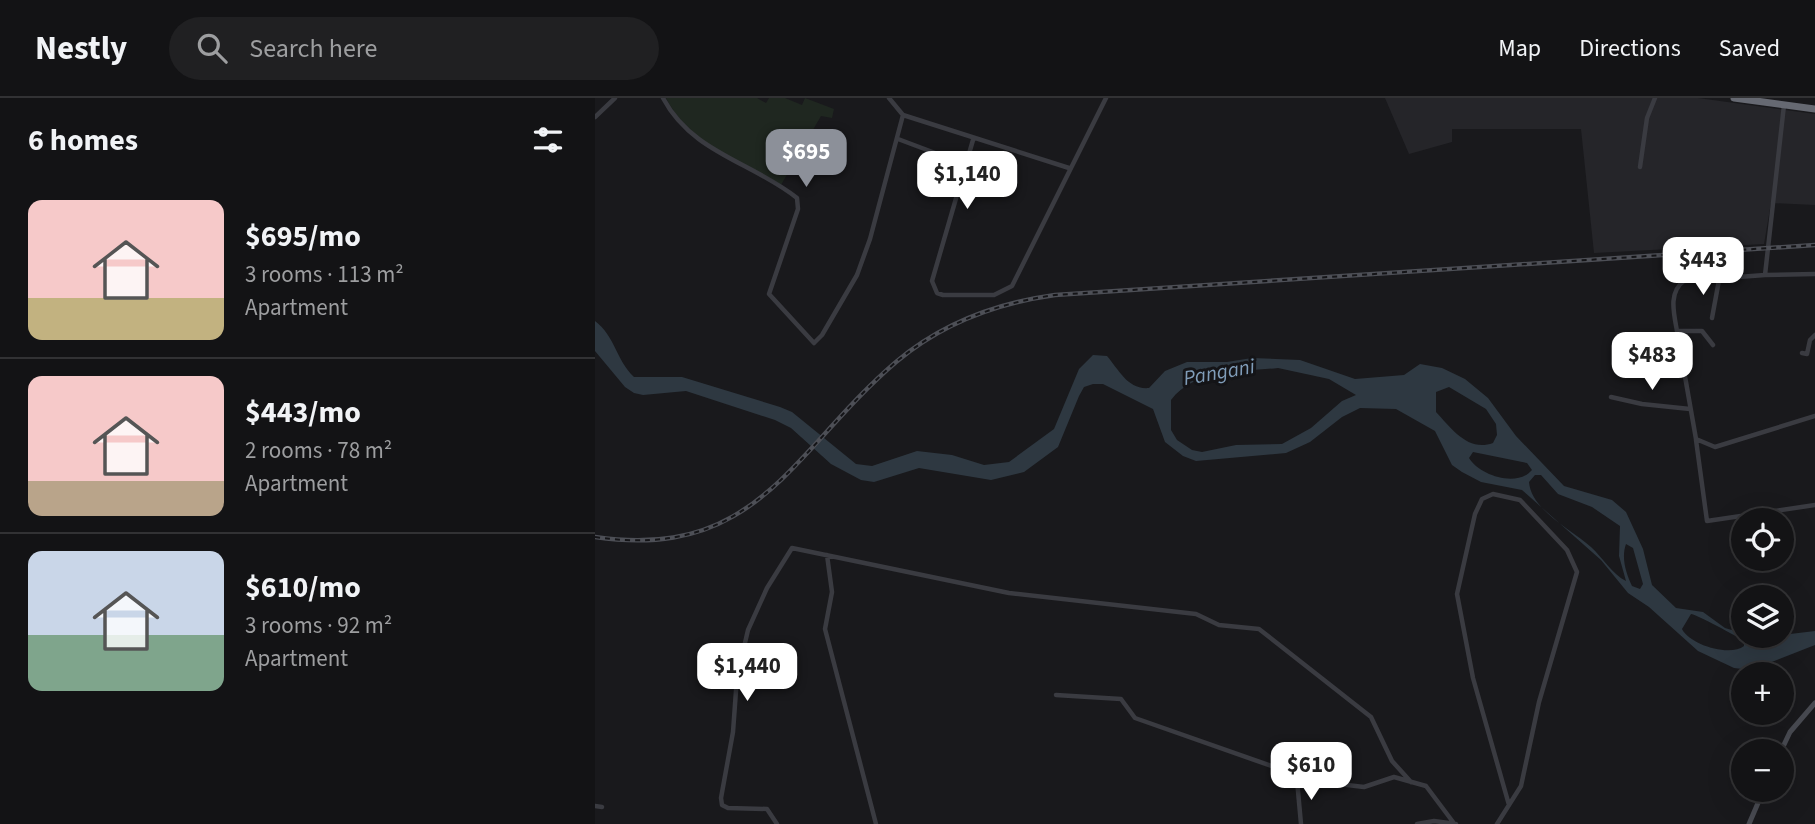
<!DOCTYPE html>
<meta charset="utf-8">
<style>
body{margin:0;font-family:"Source Sans 3",sans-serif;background:#202022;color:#f1f3f6;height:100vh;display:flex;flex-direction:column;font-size:26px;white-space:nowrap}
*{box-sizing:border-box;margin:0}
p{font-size:23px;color:#9d9ea0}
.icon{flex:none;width:38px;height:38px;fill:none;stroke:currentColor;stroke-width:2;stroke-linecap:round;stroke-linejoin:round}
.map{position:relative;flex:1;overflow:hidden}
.panel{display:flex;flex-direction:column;background:#131315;width:595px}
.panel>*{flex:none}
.fabs{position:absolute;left:1136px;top:410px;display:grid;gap:14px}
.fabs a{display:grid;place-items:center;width:63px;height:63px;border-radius:50%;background:#131315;box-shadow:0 7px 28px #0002,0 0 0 2px #323234;font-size:35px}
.price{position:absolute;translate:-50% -60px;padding:0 16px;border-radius:14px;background:#fff;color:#222;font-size:23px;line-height:46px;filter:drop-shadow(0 2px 4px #0008)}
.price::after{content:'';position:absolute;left:50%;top:42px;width:21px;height:16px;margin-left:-10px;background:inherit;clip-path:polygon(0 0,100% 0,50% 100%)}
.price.selected{background:#8c9099;color:#fff}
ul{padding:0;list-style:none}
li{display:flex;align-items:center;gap:21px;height:175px;padding:0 28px}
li+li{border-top:2px solid #323234}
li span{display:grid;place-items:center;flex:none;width:196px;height:140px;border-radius:14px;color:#555}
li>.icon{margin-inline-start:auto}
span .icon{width:84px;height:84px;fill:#fffc;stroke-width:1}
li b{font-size:30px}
h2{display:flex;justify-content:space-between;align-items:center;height:84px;padding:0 28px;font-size:30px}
header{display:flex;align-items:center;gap:42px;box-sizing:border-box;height:98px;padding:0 35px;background:#131315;border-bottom:2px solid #323234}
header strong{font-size:33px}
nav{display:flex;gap:38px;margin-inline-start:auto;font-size:24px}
.search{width:490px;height:63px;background:#202022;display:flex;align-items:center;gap:18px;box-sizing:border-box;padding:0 24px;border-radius:38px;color:#9d9ea0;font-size:26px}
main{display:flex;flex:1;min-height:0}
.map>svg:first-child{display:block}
.built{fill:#252529}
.green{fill:#1f2720}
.water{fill:#2e3841;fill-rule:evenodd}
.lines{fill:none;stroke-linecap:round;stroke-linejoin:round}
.street{stroke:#3a3b41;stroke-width:4.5}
.secondary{stroke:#484a51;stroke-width:5}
.highway{stroke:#666972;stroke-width:7}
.rail-casing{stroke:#4d4f56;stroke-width:4.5}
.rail{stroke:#141417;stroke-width:2;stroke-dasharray:5;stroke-linecap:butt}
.labels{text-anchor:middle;stroke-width:6;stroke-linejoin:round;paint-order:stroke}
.water-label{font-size:21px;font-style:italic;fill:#809db9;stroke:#141417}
</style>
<header>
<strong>Nestly</strong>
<div class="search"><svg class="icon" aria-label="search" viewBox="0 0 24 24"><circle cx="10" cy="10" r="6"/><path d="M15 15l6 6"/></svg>Search here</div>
<nav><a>Map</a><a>Directions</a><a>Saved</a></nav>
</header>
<main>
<section class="panel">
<h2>6 homes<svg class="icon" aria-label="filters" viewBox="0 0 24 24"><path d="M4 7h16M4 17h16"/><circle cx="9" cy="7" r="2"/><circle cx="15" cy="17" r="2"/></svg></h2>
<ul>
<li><span style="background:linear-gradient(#f6c9c9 70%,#c2b280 0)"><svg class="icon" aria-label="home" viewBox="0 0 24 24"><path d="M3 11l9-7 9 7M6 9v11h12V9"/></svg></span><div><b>$695/mo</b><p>3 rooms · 113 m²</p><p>Apartment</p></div></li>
<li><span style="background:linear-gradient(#f6c9c9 75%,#b9a48a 0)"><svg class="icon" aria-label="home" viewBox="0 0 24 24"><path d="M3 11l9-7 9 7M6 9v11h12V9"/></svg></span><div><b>$443/mo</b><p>2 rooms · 78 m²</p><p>Apartment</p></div></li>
<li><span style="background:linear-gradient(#c9d6e8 60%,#7fa58c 0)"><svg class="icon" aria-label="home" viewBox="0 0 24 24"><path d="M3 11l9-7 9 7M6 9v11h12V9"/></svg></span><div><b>$610/mo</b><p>3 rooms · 92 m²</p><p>Apartment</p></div></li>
</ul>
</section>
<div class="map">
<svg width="1220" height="726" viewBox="0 0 1220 726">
<rect width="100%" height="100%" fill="#19191c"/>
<!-- built -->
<path class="built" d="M 790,0 L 1103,0 L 1220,16 L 1220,107 L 1176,105 L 1169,146 L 999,155 L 986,31 L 857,31 L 857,44 L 814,56 Z"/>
<!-- green -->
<path class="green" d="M 71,0 L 162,0 L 171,5 L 174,0 L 190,0 L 207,7 L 210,0 L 239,11 L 237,20 L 226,18 L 186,87 C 144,65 93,44 71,0 Z"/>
<!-- water -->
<path class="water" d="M 0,223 C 20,238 21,262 39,279 L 87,279 L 185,309 L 197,314 L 261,366 L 277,368 L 322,353 L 357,357 L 389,367 L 414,364 L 459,331 L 484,271 L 498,257 L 512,258 C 524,272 533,292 554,290 L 570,273 L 592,264 L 632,264 L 657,260 L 705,262 L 760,281 L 809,277 L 825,266 L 847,270 L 870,281 L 893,300 L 921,338 L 969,388 L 1017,402 L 1031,414 L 1048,451 L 1057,487 L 1081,510 L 1108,514 L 1130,530 L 1163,540 L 1220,533 L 1220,547 L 1156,572 L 1139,570 L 1103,553 L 1054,509 L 1033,495 L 1006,462 L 927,392 L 886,384 L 867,374 L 857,367 L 840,333 L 801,311 L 765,310 L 747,319 L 715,344 L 691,355 L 601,363 L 588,358 L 570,344 L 558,311 L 508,286 L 498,286 L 489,289 L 484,298 L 463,349 L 429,374 L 396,382 L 324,370 L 279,384 L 266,382 L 236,366 L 196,330 L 180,322 L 91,293 L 48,297 L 39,295 L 30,289 L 0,253 ZM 683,270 L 734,281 L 761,297 L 747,303 L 716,330 L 687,346 L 641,347 L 607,354 L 597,352 L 582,342 L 576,332 L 576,302 C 601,270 646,274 683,270 ZM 854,289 L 891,311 L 901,326 L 902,337 L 898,345 C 873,354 857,331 841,314 L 841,294 ZM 878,354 L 932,365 L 937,372 C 922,390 884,377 874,360 ZM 940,377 L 946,377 L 963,396 L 997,409 L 1025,428 L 1024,458 L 1031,483 C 1018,477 1007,459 996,449 C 977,432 936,412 934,384 ZM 1031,446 L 1038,450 L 1048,486 L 1045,491 L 1037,488 C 1031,475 1026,460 1031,446 ZM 1096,516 C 1101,516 1143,539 1149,543 L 1149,548 C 1135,559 1095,547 1087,531 Z"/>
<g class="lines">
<!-- street -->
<path class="street" d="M 68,0 C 97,55 157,64 202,100 L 203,111 L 174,196 L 219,245 L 227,237 L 262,177 L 275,141 L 308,17
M 294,0 L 308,17 L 474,70
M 0,19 L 20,0
M 303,41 L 372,67
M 378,42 L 337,183 L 342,195 L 348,197 L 399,197 L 417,188 L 511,0
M 1045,69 L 1052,20 L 1060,0
M 1170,177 L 1220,176
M 1117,220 L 1124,182
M 1082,233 L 1101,341 L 1120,349 L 1220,318
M 1118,247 L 1107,233 L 1082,233 C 1079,216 1073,194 1089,183 L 1170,177 L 1189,7
M 1207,255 L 1212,256 L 1215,242 L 1220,237
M 1016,299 L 1047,306 L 1095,311
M 1101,342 L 1112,423 L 1220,407
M 232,457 L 237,494 L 230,531 L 281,726
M 461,597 L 526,601 L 540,620 L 685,671 L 702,681 L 769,689 L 799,679 L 831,688 L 858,724
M 702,682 L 706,726
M 0,708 L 7,709
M 182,726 L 172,711 L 133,710 L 127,707 L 126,700 L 138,634 L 142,579 L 153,532 L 172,490 L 197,450 L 414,495 L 601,516 L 624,527 L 664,531 L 776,619 L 797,663 L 816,684
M 822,726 L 839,723 L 861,726
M 902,726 L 926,688 L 944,604 L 982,474 L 972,452 L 925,402 L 898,396 L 887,401 L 880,416 L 862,496 L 878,580 L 914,707"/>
<!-- secondary -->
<path class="secondary" d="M 1186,653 L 1195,634 L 1220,605
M 1154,726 L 1169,691"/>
<!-- highway -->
<path class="highway" d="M 1139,0 L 1220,11"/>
<!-- rail casing -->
<g class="rail-casing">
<path id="rail" d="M 0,439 C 163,463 198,352 301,264 C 346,226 402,205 460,197 L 1220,147"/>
</g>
<!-- rail -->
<use href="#rail" class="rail"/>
</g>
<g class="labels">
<!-- water labels -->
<g class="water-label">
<text transform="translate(624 274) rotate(-10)" y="7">Pangani</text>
</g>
</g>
</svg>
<div class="fabs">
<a><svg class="icon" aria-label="locate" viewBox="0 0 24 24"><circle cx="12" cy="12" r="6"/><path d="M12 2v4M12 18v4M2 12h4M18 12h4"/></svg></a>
<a><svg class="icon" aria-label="layers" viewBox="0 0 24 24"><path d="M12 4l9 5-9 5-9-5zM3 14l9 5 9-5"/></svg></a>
<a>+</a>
<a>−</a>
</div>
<b class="price selected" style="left:211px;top:91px">$695</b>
<b class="price" style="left:372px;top:113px">$1,140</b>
<b class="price" style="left:1108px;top:199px">$443</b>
<b class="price" style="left:1057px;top:294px">$483</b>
<b class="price" style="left:152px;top:605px">$1,440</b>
<b class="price" style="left:716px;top:704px">$610</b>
</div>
</main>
